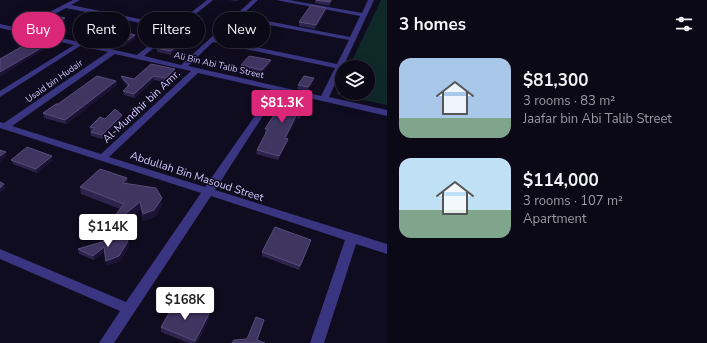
<!DOCTYPE html>
<meta charset="utf-8">
<style>
body{margin:0;font-family:"Nunito Sans",sans-serif;background:#1a1724;color:#f1f3f6;height:100vh;display:flex;flex-direction:column;font-size:15px;white-space:nowrap}
*{box-sizing:border-box;margin:0}
p{font-size:13px;color:#9a9aa1}
.icon{flex:none;width:22px;height:22px;fill:none;stroke:currentColor;stroke-width:2;stroke-linecap:round;stroke-linejoin:round}
.map{position:relative;flex:1;overflow:hidden}
.details{display:flex;flex-direction:column;background:#0c0917;width:320px}
.details>*{flex:none}
.guide{position:absolute;left:12px;top:12px;width:315px;height:36px;display:flex;gap:8px}
.fabs{position:absolute;left:335px;top:60px;display:grid;gap:8px}
.fabs a{display:grid;place-items:center;width:40px;height:40px;border-radius:50%;background:#0c0917;box-shadow:0 4px 16px #0002,0 0 0 1px #2c2a36;font-size:20px}
.price{position:absolute;translate:-50% -34px;padding:0 9px;border-radius:4px;background:#fff;color:#222;font-size:13px;line-height:26px;filter:drop-shadow(0 1px 2px #0008)}
.price::after{content:'';position:absolute;left:50%;top:24px;width:12px;height:9px;margin-left:-6px;background:inherit;clip-path:polygon(0 0,100% 0,50% 100%)}
.price.selected{background:#db2777;color:#fff}
ul{padding:0;list-style:none}
li{display:flex;align-items:center;gap:12px;height:100px;padding:0 12px}
li span{display:grid;place-items:center;flex:none;width:112px;height:80px;border-radius:12px;color:#555}
li>.icon{margin-inline-start:auto}
span .icon{width:48px;height:48px;fill:#fffc;stroke-width:1}
li b{font-size:17px}
h2{display:flex;justify-content:space-between;align-items:center;height:48px;padding:0 12px;font-size:17px}
.pill{padding:0 14px;border-radius:18px;background:#0c0917;box-shadow:0 4px 16px #0002,0 0 0 1px #2c2a36;font-size:14px;line-height:36px}
.pill.selected{background:#db2777;color:#fff}
main{display:flex;flex:1;min-height:0}
.map>svg:first-child{display:block}
.green{fill:#0f2929}
.lines{fill:none;stroke-linecap:round;stroke-linejoin:round}
.street{fill:#3a3580;fill-rule:evenodd}
.wall{fill:#2d244e}
.shaded-wall{fill:#1a1333}
.building{fill:#3f3561;stroke:#564d7a}
.labels{text-anchor:middle;stroke-width:3;stroke-linejoin:round;paint-order:stroke}
.far-street-label{font-size:9px;fill:#d2caff;stroke:#100c1f}
.street-label{font-size:11px;fill:#d2caff;stroke:#100c1f}
</style>
<main>
<div class="map">
<svg width="387" height="343" viewBox="0 0 387 343">
<rect width="100%" height="100%" fill="#100c1f"/>
<!-- green -->
<path class="green" d="M 381,0 L 387,0 L 387,105 L 337,94 L 342,83 L 342,93 L 368,93 L 368,67 L 349,67 Z"/>
<g class="lines">
<!-- street -->
<path class="street" d="M 73,0 L 80,0 L 71,5 L 174,26 L 207,0 L 213,0 L 144,56 L 181,65 L 252,0 L 258,0 L 241,16 L 350,37 L 360,16 L 276,0 L 289,0 L 362,13 L 368,0 L 374,0 L 329,97 L 387,110 L 387,116 L 279,91 L 215,190 L 387,244 L 387,254 L 356,244 L 324,343 L 310,343 L 345,240 L 211,196 L 114,343 L 99,343 L 120,311 L 0,259 L 0,249 L 126,302 L 201,193 L 0,128 L 0,122 L 4,123 L 108,52 L 80,46 L 0,97 L 0,91 L 74,45 L 0,28 L 0,24 L 18,28 ZM 66,8 L 170,29 L 137,55 L 25,30 ZM 238,19 L 349,40 L 337,64 L 217,39 ZM 213,42 L 335,68 L 321,96 L 188,66 ZM 115,54 L 191,71 L 101,154 L 12,126 ZM 198,73 L 273,90 L 205,187 L 109,157 Z"/>
</g>
<!-- wall -->
<path class="wall" d="M 229,0 L 239,0 L 237,1 Z
M 315,0 L 332,0 L 329,6 L 315,3 Z
M 326,11 L 315,29 L 299,26 L 299,22 Z
M 257,28 L 243,42 L 229,39 L 229,37 L 228,37 L 228,33 Z
M 89,35 L 135,39 L 124,46 L 90,38 Z
M 181,42 L 181,46 L 171,55 L 157,52 L 157,48 Z
M 270,64 L 262,74 L 240,69 L 241,65 Z
M 175,69 L 176,73 L 166,82 L 154,80 L 135,98 L 124,95 L 123,91 L 128,87 L 122,80 L 121,76 L 134,79 Z
M 116,81 L 117,85 L 66,124 L 44,118 L 43,113 L 58,104 Z
M 313,82 L 308,91 L 297,89 L 298,85 Z
M 304,98 L 303,99 L 309,100 L 308,104 L 300,119 L 297,118 L 286,139 L 288,139 L 287,143 L 278,160 L 256,154 L 257,150 L 266,133 L 265,133 L 265,129 Z
M 105,119 L 122,119 L 103,139 L 91,136 L 90,127 Z
M 11,160 L 53,160 L 37,173 L 13,164 Z
M 127,178 L 128,184 L 162,198 L 162,205 L 155,217 L 143,221 L 141,209 L 116,229 L 114,226 L 112,219 L 120,209 L 81,194 L 80,187 Z
M 128,241 L 129,246 L 120,261 L 106,266 L 104,252 L 94,260 L 79,254 L 78,249 Z
M 310,244 L 299,270 L 262,256 L 262,252 Z
M 209,314 L 209,319 L 197,343 L 188,343 L 161,332 L 161,327 Z"/>
<!-- shaded-wall -->
<path class="shaded-wall" d="M 326,8 L 326,11 L 315,29 L 316,25 Z
M 65,18 L 66,22 L 47,32 L 46,29 Z
M 257,24 L 257,28 L 243,42 L 243,39 Z
M 135,35 L 135,39 L 124,46 L 124,43 Z
M 181,42 L 181,46 L 171,55 L 171,51 Z
M 48,44 L 48,47 L 0,77 L 0,72 Z
M 271,60 L 270,64 L 262,74 L 262,70 Z
M 175,69 L 176,73 L 166,82 L 166,78 Z
M 154,76 L 154,80 L 135,98 L 134,94 Z
M 314,78 L 313,82 L 308,91 L 308,87 Z
M 116,81 L 117,85 L 66,124 L 65,120 Z
M 309,100 L 308,104 L 300,119 L 301,115 Z
M 297,114 L 297,118 L 284,143 L 285,138 Z
M 122,115 L 122,119 L 103,139 L 102,135 Z
M 288,139 L 287,143 L 278,160 L 279,156 Z
M 6,152 L 7,156 L 0,162 L 0,156 Z
M 52,156 L 53,160 L 37,173 L 36,169 Z
M 127,178 L 128,185 L 123,183 Z
M 4,184 L 6,188 L 0,193 L 0,188 Z
M 162,198 L 162,205 L 155,217 L 143,221 L 143,214 Z
M 140,202 L 141,209 L 116,229 L 115,222 Z
M 311,240 L 310,244 L 299,270 L 300,266 Z
M 128,241 L 129,246 L 120,261 L 106,266 L 106,261 Z
M 104,247 L 104,252 L 94,260 L 93,256 Z
M 209,314 L 209,319 L 197,343 L 195,343 L 195,341 Z
M 264,320 L 263,324 L 257,343 L 257,340 Z"/>
<!-- building -->
<path class="building" d="M 316,0 L 331,0 L 330,2 Z
M 311,5 L 326,8 L 316,25 L 299,22 Z
M 50,15 L 65,18 L 46,29 L 43,19 Z
M 242,21 L 257,24 L 243,39 L 229,36 L 231,34 L 228,33 Z
M 103,26 L 135,35 L 124,43 L 89,35 Z
M 166,39 L 181,42 L 171,51 L 157,48 Z
M 33,40 L 48,44 L 0,72 L 0,59 Z
M 249,56 L 271,60 L 262,70 L 241,65 Z
M 151,64 L 175,69 L 166,78 L 154,76 L 134,94 L 123,91 L 129,85 L 121,76 L 134,79 Z
M 97,76 L 116,81 L 65,120 L 43,113 L 56,104 L 58,104 Z
M 304,76 L 314,78 L 308,87 L 298,85 Z
M 294,92 L 304,94 L 301,99 L 309,100 L 301,115 L 297,114 L 285,138 L 288,139 L 279,156 L 257,150 L 268,129 L 265,129 L 272,118 L 285,98 L 291,96 Z
M 115,109 L 122,115 L 102,135 L 91,132 L 95,128 L 90,127 L 100,117 L 105,119 Z
M 27,147 L 52,156 L 36,169 L 11,160 Z
M 0,150 L 6,152 L 0,156 Z
M 100,169 L 127,178 L 123,183 L 156,188 L 162,198 L 154,210 L 143,214 L 140,202 L 115,222 L 112,219 L 124,204 L 80,187 Z
M 0,182 L 4,184 L 0,188 Z
M 275,227 L 311,240 L 300,266 L 262,252 Z
M 125,235 L 128,241 L 119,256 L 106,261 L 104,247 L 93,256 L 78,249 Z
M 176,301 L 209,314 L 195,341 L 161,327 Z
M 256,317 L 264,320 L 257,340 L 265,343 L 232,343 L 234,340 L 247,339 Z"/>
<g class="labels">
<!-- far-street labels -->
<g class="far-street-label">
<text transform="translate(219 65) rotate(13)" y="3">Ali Bin Abi Talib Street</text>
<text transform="translate(54 81) rotate(-35)" y="3">Usaid bin Hudair</text>
</g>
<!-- street labels -->
<g class="street-label">
<text transform="translate(141 106) rotate(-43)" y="4">Al-Mundhir bin Amr.</text>
<text transform="translate(197 176) rotate(18)" y="4">Abdullah Bin Masoud Street</text>
</g>
</g>
</svg>
<div class="fabs">
<a><svg class="icon" aria-label="layers" viewBox="0 0 24 24"><path d="M12 4l9 5-9 5-9-5zM3 14l9 5 9-5"/></svg></a>
</div>
<b class="price selected" style="left:282px;top:124px">$81.3K</b>
<b class="price" style="left:108px;top:248px">$114K</b>
<b class="price" style="left:185px;top:321px">$168K</b>
<div class="guide">
<a class="pill selected">Buy</a>
<a class="pill">Rent</a>
<a class="pill">Filters</a>
<a class="pill">New</a>
</div>
</div>
<section class="details">
<h2>3 homes<svg class="icon" aria-label="filters" viewBox="0 0 24 24"><path d="M4 7h16M4 17h16"/><circle cx="9" cy="7" r="2"/><circle cx="15" cy="17" r="2"/></svg></h2>
<ul>
<li><span style="background:linear-gradient(#a9c7e8 75%,#7fa58c 0)"><svg class="icon" aria-label="home" viewBox="0 0 24 24"><path d="M3 11l9-7 9 7M6 9v11h12V9"/></svg></span><div><b>$81,300</b><p>3 rooms · 83 m²</p><p>Jaafar bin Abi Talib Street</p></div></li>
<li><span style="background:linear-gradient(#bfe0f5 65%,#7fa58c 0)"><svg class="icon" aria-label="home" viewBox="0 0 24 24"><path d="M3 11l9-7 9 7M6 9v11h12V9"/></svg></span><div><b>$114,000</b><p>3 rooms · 107 m²</p><p>Apartment</p></div></li>
</ul>
</section>
</main>
